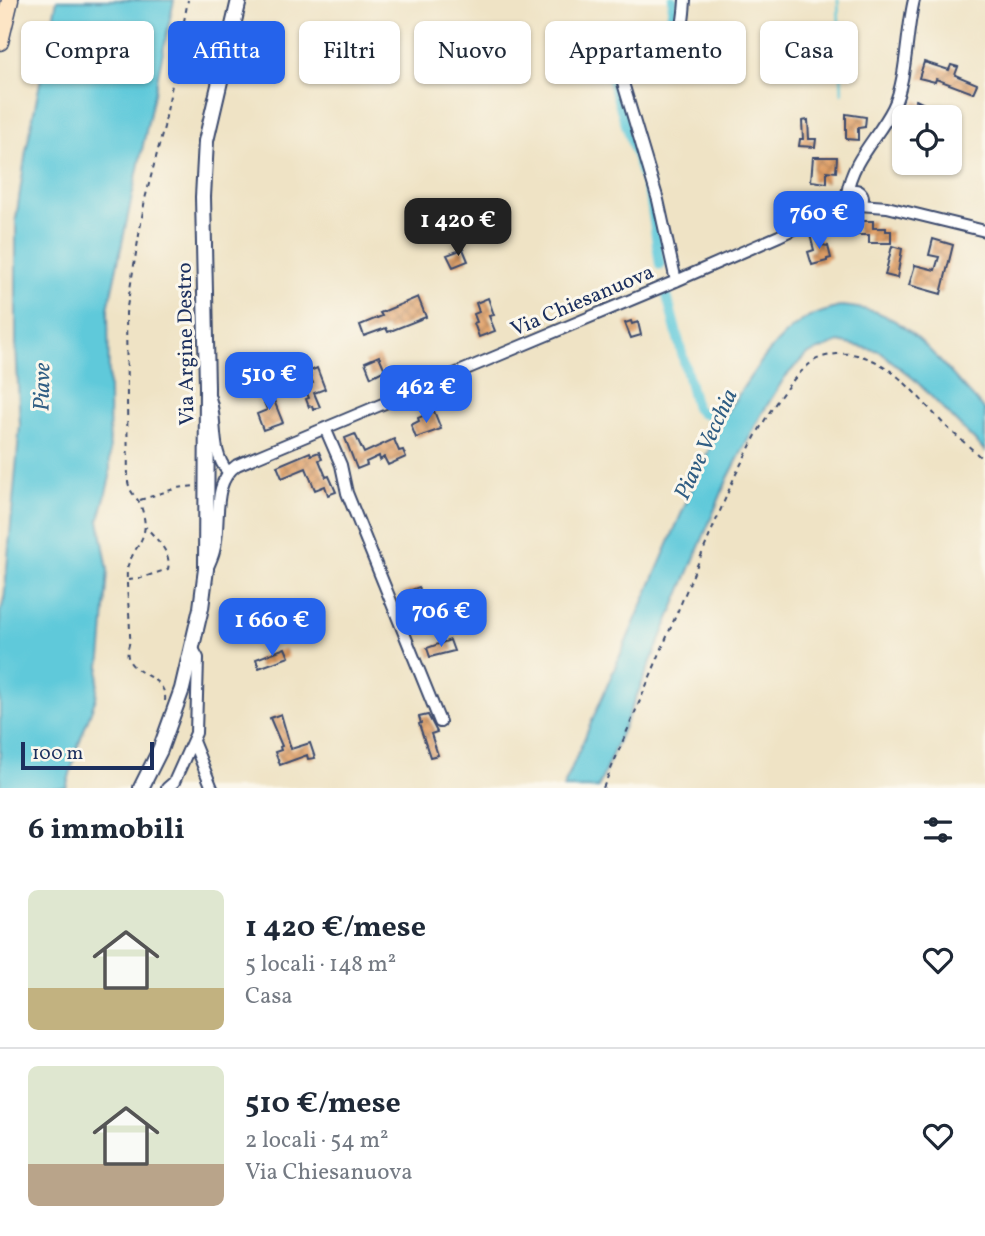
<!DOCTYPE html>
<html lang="it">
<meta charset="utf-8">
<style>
body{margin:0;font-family:Vollkorn,serif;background:#f6f6f7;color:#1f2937;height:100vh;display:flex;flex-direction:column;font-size:26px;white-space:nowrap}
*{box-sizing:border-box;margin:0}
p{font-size:23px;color:#747a83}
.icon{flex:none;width:38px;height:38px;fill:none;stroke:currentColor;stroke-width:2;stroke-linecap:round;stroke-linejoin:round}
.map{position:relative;height:788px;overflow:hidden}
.side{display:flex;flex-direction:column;background:#fff;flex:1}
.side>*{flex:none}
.banner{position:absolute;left:21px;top:21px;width:943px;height:63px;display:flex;gap:14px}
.controls{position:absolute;left:892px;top:105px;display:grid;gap:14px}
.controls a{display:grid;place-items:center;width:70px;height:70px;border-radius:10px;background:#fff;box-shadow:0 2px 5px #0004;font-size:35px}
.scale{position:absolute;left:21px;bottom:18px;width:133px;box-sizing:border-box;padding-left:7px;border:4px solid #1b2f5e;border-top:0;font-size:19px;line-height:24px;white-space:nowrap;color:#1b2f5e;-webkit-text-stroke:5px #fbf7ec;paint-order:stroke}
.price{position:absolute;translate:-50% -60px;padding:0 16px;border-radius:14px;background:#2563eb;color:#fff;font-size:23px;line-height:46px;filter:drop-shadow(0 2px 4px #0008)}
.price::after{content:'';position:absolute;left:50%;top:42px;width:21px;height:16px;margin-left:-10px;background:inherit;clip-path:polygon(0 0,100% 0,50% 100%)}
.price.active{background:#222;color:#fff}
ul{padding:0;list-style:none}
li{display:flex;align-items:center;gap:21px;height:175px;padding:0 28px}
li+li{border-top:2px solid #e0e1e3}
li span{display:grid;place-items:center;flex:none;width:196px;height:140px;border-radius:10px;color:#555}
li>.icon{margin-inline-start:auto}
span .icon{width:84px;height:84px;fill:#fffc;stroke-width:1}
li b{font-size:30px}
h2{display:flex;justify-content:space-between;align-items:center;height:84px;padding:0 28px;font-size:30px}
.chip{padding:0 24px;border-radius:10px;background:#fff;box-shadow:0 2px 5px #0004;font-size:24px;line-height:63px}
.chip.active{background:#2563eb;color:#fff}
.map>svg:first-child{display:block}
.water{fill:#5fc9da;stroke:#3d7c9c;stroke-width:2}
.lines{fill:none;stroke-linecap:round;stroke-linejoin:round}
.stream{stroke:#5fc9da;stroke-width:2.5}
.canal{stroke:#5fc9da;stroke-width:10}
.building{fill:url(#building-cross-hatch)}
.minor-casing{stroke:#3b4a6d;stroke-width:14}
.tertiary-casing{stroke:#3b4a6d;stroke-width:18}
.secondary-casing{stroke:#3b4a6d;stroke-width:19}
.path{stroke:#3b4a6d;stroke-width:2;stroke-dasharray:5 5;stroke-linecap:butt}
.minor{stroke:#fff;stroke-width:10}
.tertiary{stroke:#fff;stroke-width:14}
.secondary{stroke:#fde5c5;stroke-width:16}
.labels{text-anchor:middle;stroke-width:6;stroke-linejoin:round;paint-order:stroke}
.street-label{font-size:21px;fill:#1b2f5e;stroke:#fbf7ec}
.water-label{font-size:23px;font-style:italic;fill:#2f5d83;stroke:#fbf7ec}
</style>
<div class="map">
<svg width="985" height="788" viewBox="0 0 985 788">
<defs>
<pattern id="building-cross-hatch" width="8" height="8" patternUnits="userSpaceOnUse" patternTransform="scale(1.75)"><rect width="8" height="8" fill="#e0a067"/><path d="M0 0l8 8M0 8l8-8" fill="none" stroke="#b58358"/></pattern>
</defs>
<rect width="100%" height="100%" fill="#fbf7ec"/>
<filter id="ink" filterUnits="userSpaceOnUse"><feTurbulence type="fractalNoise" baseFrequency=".0143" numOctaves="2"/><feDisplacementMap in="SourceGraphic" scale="14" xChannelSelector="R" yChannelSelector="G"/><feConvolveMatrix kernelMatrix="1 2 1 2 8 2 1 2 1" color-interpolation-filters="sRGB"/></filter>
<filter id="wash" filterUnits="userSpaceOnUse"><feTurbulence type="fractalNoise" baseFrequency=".00686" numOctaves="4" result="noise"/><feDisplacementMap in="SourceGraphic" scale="28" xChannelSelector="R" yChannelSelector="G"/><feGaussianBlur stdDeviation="1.57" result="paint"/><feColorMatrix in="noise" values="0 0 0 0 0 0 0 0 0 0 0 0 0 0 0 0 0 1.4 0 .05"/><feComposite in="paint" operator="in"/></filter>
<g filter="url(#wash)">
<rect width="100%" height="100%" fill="#efe3c5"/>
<!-- water -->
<path class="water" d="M 57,0 L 174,0 L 108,309 L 110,477 L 99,520 L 108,570 L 102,649 L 96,698 L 79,743 L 66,788 L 0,788 L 0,612 L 4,601 L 20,425 L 16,344 L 16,219 L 26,151 Z
M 843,306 C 856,308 869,309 881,314 C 918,328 956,382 985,410 L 985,451 L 915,380 L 879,351 L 839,342 L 806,355 L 785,377 L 761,415 L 728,478 L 598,788 L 563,788 L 723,417 C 747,384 768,343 802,321 C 814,313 830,310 843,306 Z"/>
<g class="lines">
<!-- stream -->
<path class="stream" d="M 838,0 L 842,94"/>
<!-- canal -->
<path class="canal" d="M 629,63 C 662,43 671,43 673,0
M 615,76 L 612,81 L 651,202 L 660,265
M 666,292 L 696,408 L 701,413 L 732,422"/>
</g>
<g id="blocks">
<!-- building -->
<path class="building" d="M 924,62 L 949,70 L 951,65 L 958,67 L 955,75 L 977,84 L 973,93 L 936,79 L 935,82 L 919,78 Z
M 916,100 L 928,106 L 922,117 L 908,117 Z
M 846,114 L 866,117 L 865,127 L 858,128 L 858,140 L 846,139 Z
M 808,120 L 809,139 L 816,139 L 815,147 L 799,146 L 800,139 L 803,139 L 802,121 Z
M 813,157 L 837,157 L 836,172 L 827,171 L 827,183 L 811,181 Z
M 857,221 L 873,221 L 873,228 L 886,228 L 886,231 L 891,231 L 891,243 L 869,243 L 869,235 L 857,235 Z
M 818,232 L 822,245 L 828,246 L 831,258 L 827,259 L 827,261 L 812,265 L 808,252 L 814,250 L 810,235 Z
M 933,239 L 953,245 L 941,294 L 909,285 L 915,265 L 935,270 L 939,257 L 929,255 Z
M 892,246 L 902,249 L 897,278 L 885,275 Z
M 463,249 L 468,261 L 453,267 L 447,255 Z
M 418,297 L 426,317 L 388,332 L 386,328 L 364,336 L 360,325 L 382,316 L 380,313 Z
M 488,298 L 494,315 L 489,316 L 495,331 L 479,337 L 474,323 L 477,322 L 474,314 L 479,312 L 476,303 Z
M 631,321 L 632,324 L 638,322 L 641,335 L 631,338 L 625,323 Z
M 379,356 L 385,370 L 371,377 L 365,362 Z
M 317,368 L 325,389 L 314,393 L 320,407 L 313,410 L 312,406 L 309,407 L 306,399 L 309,398 L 304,386 L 313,383 L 308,372 Z
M 269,388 L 283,423 L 263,430 L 257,414 L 267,410 L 260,392 Z
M 434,411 L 441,429 L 416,438 L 411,425 L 419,421 L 418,418 Z
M 355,434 L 364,453 L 394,439 L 399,451 L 403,450 L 406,457 L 388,465 L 384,457 L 380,460 L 379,456 L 366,462 L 367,465 L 357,469 L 345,438 Z
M 310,452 L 311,455 L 319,452 L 322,459 L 319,460 L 326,477 L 329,476 L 336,492 L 328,495 L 325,486 L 315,490 L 306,468 L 282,478 L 277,466 Z
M 419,587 L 425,602 L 408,608 L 403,593 Z
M 462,595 L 466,604 L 442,614 L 439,605 Z
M 450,640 L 454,651 L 430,657 L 427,648 Z
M 285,648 L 289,657 L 259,668 L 256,659 Z
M 281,714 L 291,749 L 310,743 L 315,758 L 308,759 L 307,755 L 280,765 L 275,752 L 281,750 L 280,747 L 282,746 L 270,718 Z
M 428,715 L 437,732 L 431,734 L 438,755 L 430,757 L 419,724 L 421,723 L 419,717 Z"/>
</g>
</g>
<g filter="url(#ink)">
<use href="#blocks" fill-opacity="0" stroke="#3b4a6d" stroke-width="2"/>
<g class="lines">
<!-- minor casing -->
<g class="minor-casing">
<path id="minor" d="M847 198a8 8 0 1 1 16 0a8 8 0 1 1-16 0Z
M 847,194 C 852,159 878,138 893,108 C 907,80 906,32 914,0
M 859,205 L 887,207 L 985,231
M 676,281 L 658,200 L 623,83 L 624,79 C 631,72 639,70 648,65 C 680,50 683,33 685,0
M 210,398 C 218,423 210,452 228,472
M 325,428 L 341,465 L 347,493 L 440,722
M 208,567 C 210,562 213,556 214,551 C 222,524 210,483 237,465 L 676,281 L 779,236 L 834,209 L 851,205
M 193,741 L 212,788
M 167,788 L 174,782 L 196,733 L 198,658 L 192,647"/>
</g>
<!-- tertiary casing -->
<g class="tertiary-casing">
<path id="tertiary" d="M 141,788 L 160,750 L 182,689 L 201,608 L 206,569 L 207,387 L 203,197 L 206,141 L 239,0"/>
</g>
<!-- secondary casing -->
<g class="secondary-casing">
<path id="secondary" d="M 0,42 L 10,0"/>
</g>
<!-- path -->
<path class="path" d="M 140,500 L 177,488 L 195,486
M 128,580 L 138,579 L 168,569 C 172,552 156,539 146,527
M 165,701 C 168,676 131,675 128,657 C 126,650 131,642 130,635 C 130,613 126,590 127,568 C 136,541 152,539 141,506 C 137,496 131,496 128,482 L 126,313 L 145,199 L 164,127 L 188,0
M 603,788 L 734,478 C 753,440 778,389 812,362 C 819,357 829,355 837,354 C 887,349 918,400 949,429 C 961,440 974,450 985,462"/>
<!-- minor -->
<use href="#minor" class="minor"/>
<!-- tertiary -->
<use href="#tertiary" class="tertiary"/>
<!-- secondary -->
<use href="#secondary" class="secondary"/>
</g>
</g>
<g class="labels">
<!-- street labels -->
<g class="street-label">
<text transform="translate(582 300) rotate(-23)" y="7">Via Chiesanuova</text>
<text transform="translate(185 344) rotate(-91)" y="7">Via Argine Destro</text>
</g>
<!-- water labels -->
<g class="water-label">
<text transform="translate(41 387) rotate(-89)" y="8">Piave</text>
<text transform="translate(705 444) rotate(-65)" y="8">Piave Vecchia</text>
</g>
</g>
</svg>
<div class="controls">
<a><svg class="icon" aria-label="locate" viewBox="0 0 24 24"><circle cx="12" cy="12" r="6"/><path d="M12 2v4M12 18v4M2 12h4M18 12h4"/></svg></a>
</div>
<div class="scale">100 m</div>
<b class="price" style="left:819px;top:251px">760 €</b>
<b class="price active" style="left:458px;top:258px">1 420 €</b>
<b class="price" style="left:269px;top:412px">510 €</b>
<b class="price" style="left:426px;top:425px">462 €</b>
<b class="price" style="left:441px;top:649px">706 €</b>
<b class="price" style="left:272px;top:658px">1 660 €</b>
<div class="banner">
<a class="chip">Compra</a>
<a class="chip active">Affitta</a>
<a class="chip">Filtri</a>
<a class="chip">Nuovo</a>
<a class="chip">Appartamento</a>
<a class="chip">Casa</a>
</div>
</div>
<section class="side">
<h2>6 immobili<svg class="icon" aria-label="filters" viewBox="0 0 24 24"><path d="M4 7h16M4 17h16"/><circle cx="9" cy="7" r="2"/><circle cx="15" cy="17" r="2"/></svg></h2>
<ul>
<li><span style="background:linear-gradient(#dfe7d0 70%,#c2b280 0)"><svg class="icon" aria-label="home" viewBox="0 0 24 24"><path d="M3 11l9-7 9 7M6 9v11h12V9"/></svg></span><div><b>1 420 €/mese</b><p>5 locali · 148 m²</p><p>Casa</p></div><svg class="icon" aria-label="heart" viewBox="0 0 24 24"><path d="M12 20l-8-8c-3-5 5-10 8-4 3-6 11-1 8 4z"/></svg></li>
<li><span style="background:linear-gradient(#dfe7d0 70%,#b9a48a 0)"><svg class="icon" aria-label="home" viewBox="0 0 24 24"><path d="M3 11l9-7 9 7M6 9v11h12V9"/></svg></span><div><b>510 €/mese</b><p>2 locali · 54 m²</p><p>Via Chiesanuova</p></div><svg class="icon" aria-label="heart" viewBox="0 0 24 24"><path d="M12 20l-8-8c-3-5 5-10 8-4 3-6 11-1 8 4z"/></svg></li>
</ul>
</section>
